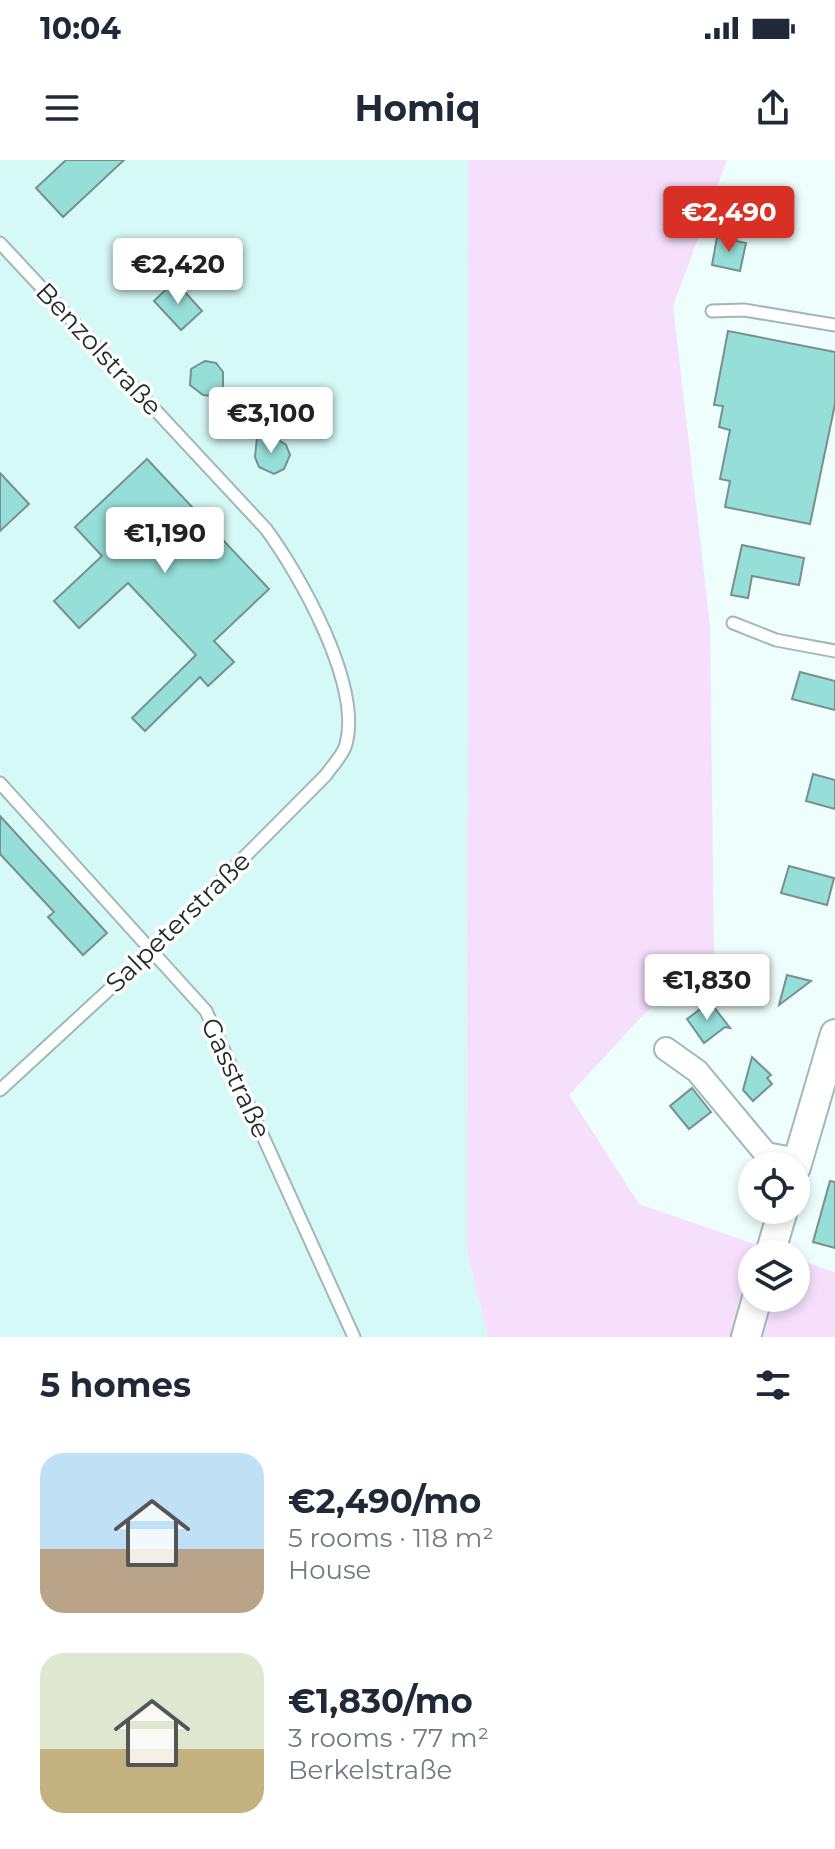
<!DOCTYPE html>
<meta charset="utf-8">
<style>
body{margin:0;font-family:Montserrat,sans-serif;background:#f2f2f3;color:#1f2937;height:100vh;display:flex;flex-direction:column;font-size:30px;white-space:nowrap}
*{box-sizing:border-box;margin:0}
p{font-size:26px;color:#747a83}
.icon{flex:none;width:44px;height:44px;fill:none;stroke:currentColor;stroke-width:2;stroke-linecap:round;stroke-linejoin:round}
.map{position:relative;height:1177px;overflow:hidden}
.panel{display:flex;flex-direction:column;background:#fff;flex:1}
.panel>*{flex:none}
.tools{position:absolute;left:738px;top:992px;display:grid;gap:16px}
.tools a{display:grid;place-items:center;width:72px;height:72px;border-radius:50%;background:#fff;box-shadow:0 4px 12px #0003;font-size:40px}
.price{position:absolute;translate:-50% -68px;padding:0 18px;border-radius:8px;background:#fff;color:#222;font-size:26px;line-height:52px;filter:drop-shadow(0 2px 4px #0008)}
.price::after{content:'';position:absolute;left:50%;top:48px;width:24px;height:18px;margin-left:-12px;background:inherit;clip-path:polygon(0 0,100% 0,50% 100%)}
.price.current{background:#d93025;color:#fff}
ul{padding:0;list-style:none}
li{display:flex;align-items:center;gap:24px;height:200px;padding:0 40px}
li span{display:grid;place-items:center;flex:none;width:224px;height:160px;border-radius:24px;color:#555}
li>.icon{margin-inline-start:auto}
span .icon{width:96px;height:96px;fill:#fffc;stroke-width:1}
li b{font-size:34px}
h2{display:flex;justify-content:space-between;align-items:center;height:96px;padding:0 40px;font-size:34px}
.status{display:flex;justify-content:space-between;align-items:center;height:56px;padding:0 40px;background:#fff;direction:ltr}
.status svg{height:22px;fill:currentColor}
header{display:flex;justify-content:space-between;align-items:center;height:104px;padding:0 40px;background:#fff;font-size:36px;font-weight:700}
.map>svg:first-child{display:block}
.built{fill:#d5f9f6}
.green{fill:#f5dffb}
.building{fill:#96ded8;stroke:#78908e;stroke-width:2}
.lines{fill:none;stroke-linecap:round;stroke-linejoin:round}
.service-casing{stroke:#a0b9b7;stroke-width:15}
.minor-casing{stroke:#a0b9b7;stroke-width:26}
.tertiary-casing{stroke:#a0b9b7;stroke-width:32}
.service{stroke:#fff;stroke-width:11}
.minor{stroke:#fff;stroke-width:22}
.tertiary{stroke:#fff;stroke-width:28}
.labels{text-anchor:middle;stroke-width:7;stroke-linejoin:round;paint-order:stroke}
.street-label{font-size:26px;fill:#202a29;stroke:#fff}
</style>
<div class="status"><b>10:04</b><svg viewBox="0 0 49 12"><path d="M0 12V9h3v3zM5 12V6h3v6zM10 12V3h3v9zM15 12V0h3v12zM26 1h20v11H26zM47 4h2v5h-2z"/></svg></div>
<header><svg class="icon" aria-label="menu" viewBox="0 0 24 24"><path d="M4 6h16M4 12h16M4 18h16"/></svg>Homiq<svg class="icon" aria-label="share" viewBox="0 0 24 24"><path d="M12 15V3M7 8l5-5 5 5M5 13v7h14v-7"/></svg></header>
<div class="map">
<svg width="835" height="1177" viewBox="0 0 835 1177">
<rect width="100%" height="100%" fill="#eefefc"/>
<!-- built -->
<path class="built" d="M 0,0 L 468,0 L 467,1091 L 488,1177 L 0,1177 Z"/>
<!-- green -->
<path class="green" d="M 468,0 L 727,0 L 673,146 L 710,465 L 714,799 L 645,853 L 569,935 L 639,1044 L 783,1094 L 752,1094 L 752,1138 L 796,1138 L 796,1099 L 835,1112 L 835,1177 L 488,1177 L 467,1091 Z"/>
<!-- building -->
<path class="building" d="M 66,0 L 124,0 L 63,57 L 36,28 Z
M 717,77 L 746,83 L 740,111 L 712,105 Z
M 175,121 L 202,151 L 181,170 L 154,141 Z
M 728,171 L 835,192 L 835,244 L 810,364 L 725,347 L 730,321 L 720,319 L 730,270 L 719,267 L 723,246 L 714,245 Z
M 205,201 L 216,203 L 223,212 L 223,237 L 203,235 L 190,225 L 191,209 Z
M 224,237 L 245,239 L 254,244 L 258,254 L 256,274 L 237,273 L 227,267 L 223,257 Z
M 257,277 L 277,279 L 286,285 L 290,295 L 284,309 L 274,314 L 259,307 L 255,297 Z
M 147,299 L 269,429 L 214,481 L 234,502 L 208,526 L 200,517 L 145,571 L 132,558 L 196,495 L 128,423 L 79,468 L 54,441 L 102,396 L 75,367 Z
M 0,313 L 29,344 L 0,371 Z
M 742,385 L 804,398 L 799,425 L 752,416 L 748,438 L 731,435 Z
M 800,512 L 835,521 L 835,550 L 792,539 Z
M 813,614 L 835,620 L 835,649 L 806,641 Z
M 0,656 L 107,773 L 83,795 L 48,757 L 54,752 L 0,694 Z
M 789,706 L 834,718 L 827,745 L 781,733 Z
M 787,815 L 811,821 L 779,845 Z
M 710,842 L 730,868 L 725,867 L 704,883 L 687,859 Z
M 752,897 L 771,915 L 767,918 L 772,924 L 753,941 L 743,930 Z
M 692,928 L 711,952 L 689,969 L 670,946 Z
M 830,1021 L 835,1022 L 835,1088 L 813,1082 Z"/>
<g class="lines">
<!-- service casing -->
<g class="service-casing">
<path id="service" d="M 0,83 L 266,369 C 300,415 362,525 346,584 C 344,594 332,606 326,615 L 152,790 L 0,930
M 712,151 L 744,150 L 835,165
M 733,463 L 776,480 L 835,491
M 0,623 L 206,851 L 354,1177"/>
</g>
<!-- minor casing -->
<g class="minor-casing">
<path id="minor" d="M 666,889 L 697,911 L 766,994 L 798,1000"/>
</g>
<!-- tertiary casing -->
<g class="tertiary-casing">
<path id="tertiary" d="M 796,1007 L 835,874
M 770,1094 L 783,1050
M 746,1177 L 757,1138"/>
</g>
<!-- service -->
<use href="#service" class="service"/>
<!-- minor -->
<use href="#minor" class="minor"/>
<!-- tertiary -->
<use href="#tertiary" class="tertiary"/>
</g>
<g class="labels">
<!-- street labels -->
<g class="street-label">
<text transform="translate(99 189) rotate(47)" y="9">Benzolstraße</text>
<text transform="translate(178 762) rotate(-44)" y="9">Salpeterstraße</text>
<text transform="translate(236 918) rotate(65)" y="9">Gasstraße</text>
</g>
</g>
</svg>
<div class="tools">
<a><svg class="icon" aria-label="locate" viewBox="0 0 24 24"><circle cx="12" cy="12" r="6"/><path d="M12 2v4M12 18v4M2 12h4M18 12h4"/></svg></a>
<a><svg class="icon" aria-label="layers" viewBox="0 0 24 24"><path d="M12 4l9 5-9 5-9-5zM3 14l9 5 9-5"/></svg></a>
</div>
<b class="price current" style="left:729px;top:94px">€2,490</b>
<b class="price" style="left:178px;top:146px">€2,420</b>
<b class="price" style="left:271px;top:295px">€3,100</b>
<b class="price" style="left:165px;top:415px">€1,190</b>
<b class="price" style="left:707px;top:862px">€1,830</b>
</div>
<section class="panel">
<h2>5 homes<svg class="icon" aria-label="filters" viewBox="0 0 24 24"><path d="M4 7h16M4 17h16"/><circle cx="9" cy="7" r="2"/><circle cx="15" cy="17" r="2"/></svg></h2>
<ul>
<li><span style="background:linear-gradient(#bfe0f5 60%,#b9a48a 0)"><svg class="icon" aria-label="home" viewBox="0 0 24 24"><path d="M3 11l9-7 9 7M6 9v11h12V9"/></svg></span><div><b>€2,490/mo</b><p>5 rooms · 118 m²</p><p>House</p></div></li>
<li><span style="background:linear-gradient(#dfe7d0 60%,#c2b280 0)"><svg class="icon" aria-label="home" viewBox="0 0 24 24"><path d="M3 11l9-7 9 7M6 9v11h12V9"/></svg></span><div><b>€1,830/mo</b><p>3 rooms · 77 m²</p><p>Berkelstraße</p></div></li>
</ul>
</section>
